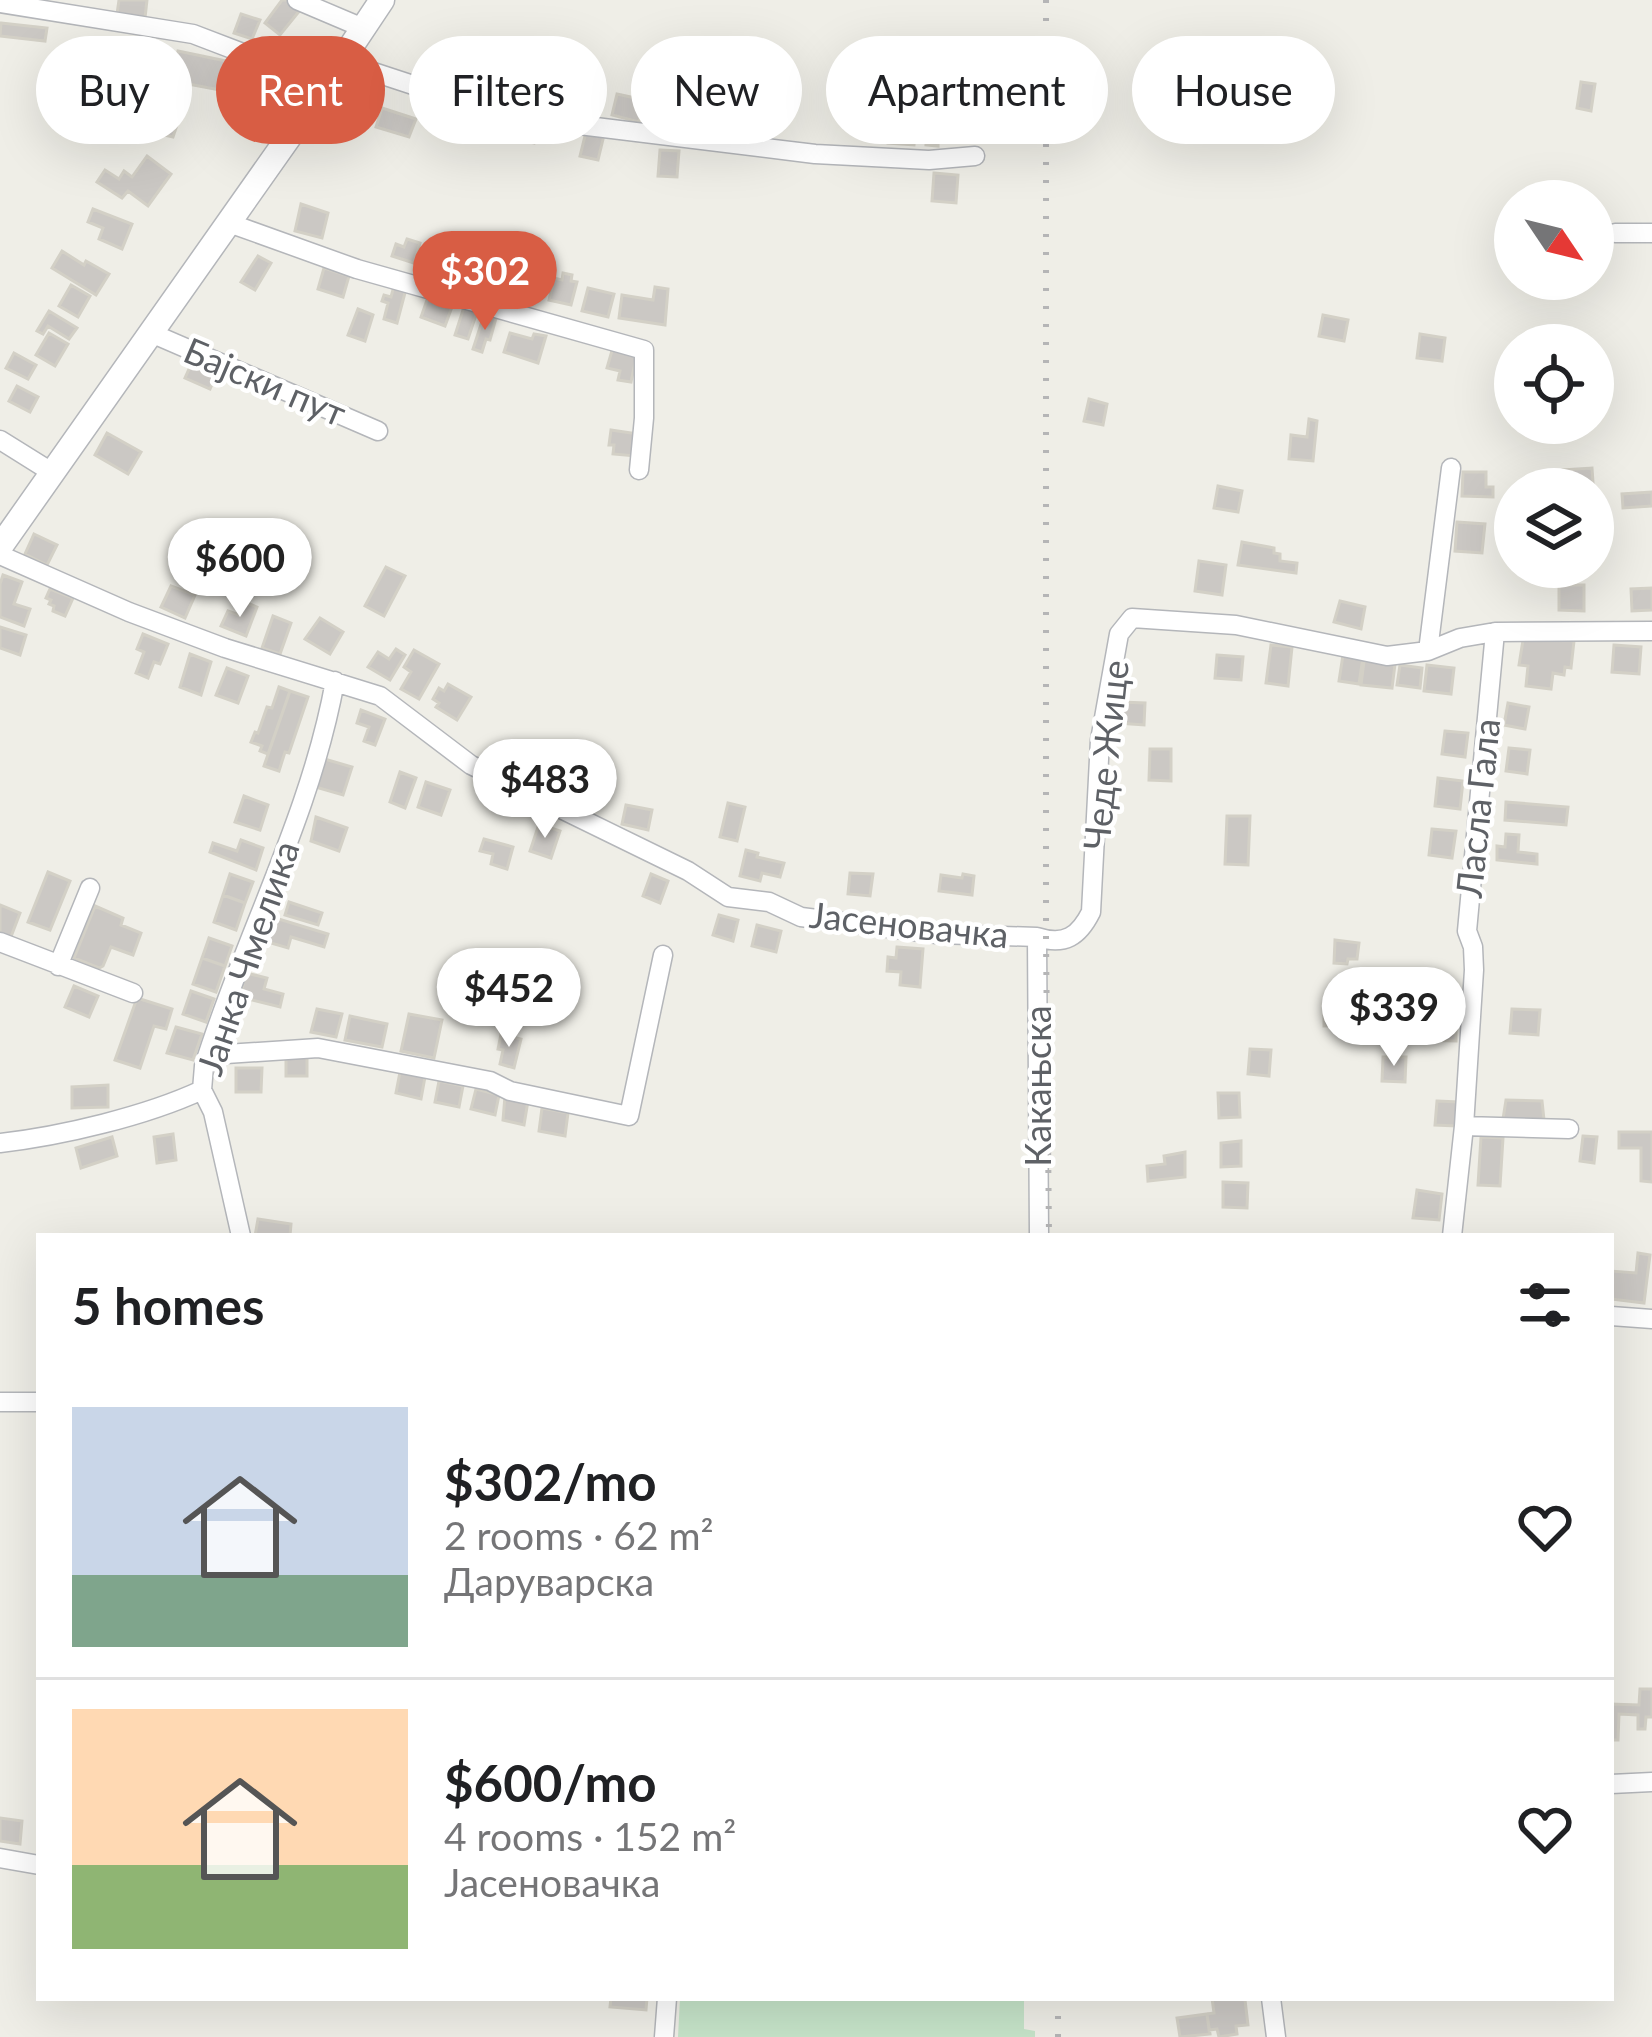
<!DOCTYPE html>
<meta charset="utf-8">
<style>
body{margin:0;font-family:Lato,sans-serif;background:#f6f6f6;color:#202124;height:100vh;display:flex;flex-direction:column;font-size:45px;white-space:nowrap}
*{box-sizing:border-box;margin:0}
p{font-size:39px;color:#757577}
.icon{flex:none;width:66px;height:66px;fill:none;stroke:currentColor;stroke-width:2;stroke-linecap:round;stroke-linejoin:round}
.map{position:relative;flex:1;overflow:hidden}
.panel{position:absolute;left:36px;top:1233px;width:1578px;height:768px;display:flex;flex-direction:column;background:#fff;border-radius:0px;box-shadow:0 12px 48px #0002}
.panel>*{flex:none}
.banner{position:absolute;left:36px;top:36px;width:1581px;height:108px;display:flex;gap:24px}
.needle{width:78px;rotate:125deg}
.controls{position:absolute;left:1494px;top:180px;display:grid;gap:24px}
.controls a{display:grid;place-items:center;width:120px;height:120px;border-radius:50%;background:#fff;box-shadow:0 12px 48px #0002;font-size:60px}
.price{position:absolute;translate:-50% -102px;padding:0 27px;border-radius:42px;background:#fff;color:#222;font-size:39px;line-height:78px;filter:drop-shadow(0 3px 6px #0008)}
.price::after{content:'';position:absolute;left:50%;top:72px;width:36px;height:27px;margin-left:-18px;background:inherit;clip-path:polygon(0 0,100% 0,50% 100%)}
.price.current{background:#d85d44;color:#fff}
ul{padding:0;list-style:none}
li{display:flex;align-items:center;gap:36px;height:300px;padding:0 36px}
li+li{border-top:3px solid #e0e0e0}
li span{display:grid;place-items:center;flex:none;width:336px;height:240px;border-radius:0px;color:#555}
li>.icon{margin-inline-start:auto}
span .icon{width:144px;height:144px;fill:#fffc;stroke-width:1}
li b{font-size:51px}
h2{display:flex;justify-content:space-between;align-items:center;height:144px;padding:0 36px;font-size:51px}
.tag{padding:0 42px;border-radius:54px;background:#fff;box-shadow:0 12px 48px #0002;font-size:42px;line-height:108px}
.tag.current{background:#d85d44;color:#fff}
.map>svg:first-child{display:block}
.green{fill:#c6e4c9}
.building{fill:#cbc8c4;stroke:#d3d0c6;stroke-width:3}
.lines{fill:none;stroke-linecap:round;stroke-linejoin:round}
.minor-casing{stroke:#b4b6ba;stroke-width:21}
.tertiary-casing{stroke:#b4b6ba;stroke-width:27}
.minor{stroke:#fff;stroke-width:18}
.tertiary{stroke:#fff;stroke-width:24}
.rail{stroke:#b5b5b6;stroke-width:6;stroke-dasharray:3 15;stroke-linecap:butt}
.labels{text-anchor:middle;stroke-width:9;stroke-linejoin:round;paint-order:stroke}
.street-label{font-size:36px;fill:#5e6166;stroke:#fff}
</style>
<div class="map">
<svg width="1652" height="2037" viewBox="0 0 1652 2037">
<rect width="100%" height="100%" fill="#efeee7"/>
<!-- green -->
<path class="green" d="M 680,1998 L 1024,1998 L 1024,2029 L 1035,2031 L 1035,2037 L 678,2037 Z"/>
<!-- building -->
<path class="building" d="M 119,0 L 147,0 L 145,18 L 117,14 Z
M 282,0 L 289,0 L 301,9 L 280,35 L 265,23 Z
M 241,14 L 260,20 L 252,39 L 234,33 Z
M 1,23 L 47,28 L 45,41 L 0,36 Z
M 139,41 L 157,45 L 149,77 L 183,86 L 179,101 L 128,88 Z
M 178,51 L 226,61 L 220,90 L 183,83 L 185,75 L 173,72 Z
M 480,60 L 504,66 L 498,87 L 475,81 Z
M 694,69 L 728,75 L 723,98 L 689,90 Z
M 782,74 L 798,76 L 793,107 L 778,105 Z
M 1581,82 L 1595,84 L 1591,111 L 1577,108 Z
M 578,83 L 596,87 L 591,110 L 572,105 Z
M 131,94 L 182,110 L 173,137 L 137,129 L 138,126 L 122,121 Z
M 617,94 L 644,100 L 639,122 L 612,115 Z
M 656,104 L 675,107 L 671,127 L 653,124 Z
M 929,105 L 938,105 L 938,146 L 926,145 Z
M 382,108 L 416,119 L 409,137 L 376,127 Z
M 63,111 L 92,112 L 92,135 L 62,134 Z
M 519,113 L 540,119 L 534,143 L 513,138 Z
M 882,114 L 895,115 L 895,120 L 916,121 L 914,145 L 888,143 L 889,125 L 881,124 Z
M 586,132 L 604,135 L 598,160 L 580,156 Z
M 660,150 L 679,151 L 677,177 L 658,176 Z
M 147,156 L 171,174 L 148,206 L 128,191 L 122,198 L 97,182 L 105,170 L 119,179 L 124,171 L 132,177 Z
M 934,173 L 958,175 L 956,203 L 932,201 Z
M 301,204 L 328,213 L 322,238 L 295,231 Z
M 93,209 L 132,224 L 122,249 L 99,239 L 103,228 L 88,222 Z
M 407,239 L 420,243 L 414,263 L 392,256 L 396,244 L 404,247 Z
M 437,246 L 460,253 L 453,275 L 431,268 Z
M 62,251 L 84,265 L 86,261 L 109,274 L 96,295 L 52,268 Z
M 258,256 L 271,263 L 255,290 L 241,282 Z
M 477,261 L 504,269 L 499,289 L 471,282 Z
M 324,268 L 349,276 L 343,297 L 318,289 Z
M 541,269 L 549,272 L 542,298 L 517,292 L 523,273 L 538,277 Z
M 563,273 L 572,275 L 571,281 L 577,282 L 571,305 L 549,300 L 554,278 L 562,280 Z
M 71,285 L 90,296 L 78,317 L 59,306 Z
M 394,286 L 406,289 L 397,323 L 384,319 L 388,303 L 382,301 L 384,295 L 391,297 Z
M 655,287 L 668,289 L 665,325 L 619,318 L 622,295 L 653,300 Z
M 588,288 L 614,294 L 608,317 L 582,311 Z
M 428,297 L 453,304 L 445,326 L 421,317 Z
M 464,307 L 477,312 L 468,339 L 455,335 Z
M 358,309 L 373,315 L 365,341 L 348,335 Z
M 49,311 L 77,328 L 69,339 L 48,326 L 43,334 L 37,331 Z
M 484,315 L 496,318 L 490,340 L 486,339 L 482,352 L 473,349 Z
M 1323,315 L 1348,320 L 1344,341 L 1319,336 Z
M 49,333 L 68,344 L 55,366 L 36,355 Z
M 510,333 L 532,339 L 534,334 L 546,336 L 538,363 L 504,352 Z
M 1420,334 L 1445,338 L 1442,361 L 1417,358 Z
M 613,347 L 637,353 L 631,382 L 618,380 L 620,371 L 607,368 Z
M 14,353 L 36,365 L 28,379 L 6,368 Z
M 194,358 L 219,368 L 210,389 L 185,378 Z
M 17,386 L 38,397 L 30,412 L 9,401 Z
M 1089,399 L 1107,404 L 1103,425 L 1084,421 Z
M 1309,419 L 1317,421 L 1313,461 L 1289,459 L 1291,435 L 1307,437 Z
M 611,430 L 638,434 L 635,456 L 613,454 L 614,445 L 609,445 Z
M 107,433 L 141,452 L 128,474 L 95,455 Z
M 1592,468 L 1594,497 L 1593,489 L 1564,489 L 1563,470 Z
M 1463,472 L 1486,472 L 1486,487 L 1493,487 L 1493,497 L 1462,496 Z
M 1218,486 L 1242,491 L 1238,512 L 1214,508 Z
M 1652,492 L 1652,506 L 1623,508 L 1622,494 Z
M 1457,522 L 1485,524 L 1482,553 L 1455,551 Z
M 34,534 L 57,545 L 47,565 L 25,554 Z
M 1242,542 L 1274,548 L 1274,553 L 1280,554 L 1280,561 L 1297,563 L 1296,573 L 1238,565 Z
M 1199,561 L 1226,565 L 1222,595 L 1195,591 Z
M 386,567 L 405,576 L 384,616 L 365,606 Z
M 3,575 L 22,582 L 14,604 L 30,609 L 24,626 L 0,617 L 0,584 Z
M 1559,585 L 1584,585 L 1584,611 L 1559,610 Z
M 171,586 L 195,595 L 185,618 L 161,607 Z
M 1652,588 L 1652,610 L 1632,611 L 1631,589 Z
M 50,589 L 73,598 L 65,616 L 53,611 L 54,606 L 49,604 L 51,600 L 46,598 Z
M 1340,601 L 1365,607 L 1361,629 L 1334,622 Z
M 245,602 L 257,607 L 246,636 L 221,626 L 228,611 L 239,615 Z
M 273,616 L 291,623 L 280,654 L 262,648 Z
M 320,618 L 343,632 L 330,654 L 305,639 Z
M 0,627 L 26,635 L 20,655 L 0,648 Z
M 143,634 L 168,644 L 160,664 L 154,662 L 148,678 L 136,673 L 144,652 L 137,649 Z
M 1524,634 L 1574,641 L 1571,668 L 1565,667 L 1564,675 L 1553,673 L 1551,689 L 1526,686 L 1528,666 L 1519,665 Z
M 1271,645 L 1292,647 L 1288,686 L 1266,683 Z
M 1614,645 L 1641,647 L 1639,674 L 1612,672 Z
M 396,649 L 405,655 L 390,680 L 368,667 L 378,652 L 389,659 Z
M 414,650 L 439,664 L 419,699 L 401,689 L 411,672 L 404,667 Z
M 190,654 L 211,662 L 201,695 L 180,687 Z
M 1217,655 L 1243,657 L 1241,680 L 1215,678 Z
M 1343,655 L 1363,657 L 1359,684 L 1339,681 Z
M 1364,661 L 1395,664 L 1392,688 L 1361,685 Z
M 1400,665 L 1422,668 L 1420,688 L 1397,685 Z
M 1427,665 L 1454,668 L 1451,694 L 1424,691 Z
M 227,668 L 248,676 L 238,703 L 216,695 Z
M 448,684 L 471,697 L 457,720 L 436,707 L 439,703 L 433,699 L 439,688 L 444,691 Z
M 279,687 L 290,691 L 268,754 L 260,751 L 262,746 L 251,742 L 255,732 L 258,733 L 267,707 L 272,708 Z
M 290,691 L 308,697 L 289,753 L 285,752 L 279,771 L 264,766 Z
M 1120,702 L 1145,703 L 1144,725 L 1118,723 Z
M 1508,703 L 1529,707 L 1525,729 L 1504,725 Z
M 361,710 L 385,719 L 375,745 L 364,741 L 369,727 L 357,723 Z
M 1445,731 L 1468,733 L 1465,757 L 1442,754 Z
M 1509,748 L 1530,750 L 1527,774 L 1506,771 Z
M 1150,749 L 1171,749 L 1171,781 L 1149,780 Z
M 524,754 L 558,764 L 552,785 L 519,775 Z
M 321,758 L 352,767 L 343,795 L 312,786 Z
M 577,767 L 600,773 L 595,797 L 568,791 L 571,776 L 574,776 Z
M 400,772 L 416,778 L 405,808 L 390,802 Z
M 1438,778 L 1463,781 L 1460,809 L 1435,806 Z
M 426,782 L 450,790 L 441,815 L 418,807 Z
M 244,796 L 268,805 L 260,830 L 235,822 Z
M 1506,802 L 1568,807 L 1566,825 L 1505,820 Z
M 728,803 L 745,807 L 737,841 L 720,837 Z
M 626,805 L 652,810 L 648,830 L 622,824 Z
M 1227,816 L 1250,816 L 1248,865 L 1225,864 Z
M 316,817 L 347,828 L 339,851 L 311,841 Z
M 539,824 L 560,831 L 551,858 L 530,851 Z
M 1432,829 L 1456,831 L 1452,858 L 1429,855 Z
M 1506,834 L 1519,835 L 1518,852 L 1537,854 L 1537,864 L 1497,860 L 1497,846 L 1505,847 Z
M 484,839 L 513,847 L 507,869 L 491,864 L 493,854 L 480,851 Z
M 241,840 L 263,848 L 256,870 L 210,852 L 213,843 L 237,851 Z
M 746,850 L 758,853 L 757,857 L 784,863 L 780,877 L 762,873 L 760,881 L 740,876 Z
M 48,872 L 70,881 L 50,930 L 28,922 Z
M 850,873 L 873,874 L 870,896 L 848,894 Z
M 230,874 L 253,882 L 245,903 L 223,895 Z
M 651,874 L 668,881 L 660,903 L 643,896 Z
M 963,874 L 974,876 L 972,895 L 939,891 L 941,875 L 962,878 Z
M 223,895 L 245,903 L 236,930 L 214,922 Z
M 289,902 L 322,913 L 318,925 L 285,915 Z
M 0,905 L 20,913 L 9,942 L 0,938 Z
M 95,906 L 123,918 L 121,925 L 141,933 L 133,955 L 111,947 L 103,966 L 99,968 L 74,958 Z
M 719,915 L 738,920 L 733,941 L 713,935 Z
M 272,917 L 328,934 L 324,947 L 291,937 L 288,948 L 264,941 Z
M 757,925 L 781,931 L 776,952 L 752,946 Z
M 209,938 L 232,946 L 225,966 L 202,958 Z
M 1335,940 L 1359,943 L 1357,959 L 1348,959 L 1347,964 L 1334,963 Z
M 897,947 L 923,949 L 920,987 L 900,985 L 901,972 L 887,971 L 888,957 L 896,958 Z
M 202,958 L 225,966 L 216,992 L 193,984 Z
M 246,973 L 267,978 L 264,989 L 283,994 L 280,1007 L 240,997 Z
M 74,986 L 98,996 L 89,1017 L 65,1007 Z
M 191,991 L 214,999 L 206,1022 L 183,1014 Z
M 1431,996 L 1456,996 L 1455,1018 L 1431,1018 Z
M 137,998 L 172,1009 L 166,1029 L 154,1026 L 140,1068 L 115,1060 Z
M 317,1009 L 342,1014 L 336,1037 L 311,1032 Z
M 1512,1009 L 1540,1010 L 1538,1035 L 1510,1033 Z
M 1354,1010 L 1355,1025 L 1324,1026 L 1324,1011 Z
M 409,1014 L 442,1020 L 434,1058 L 401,1051 Z
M 350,1016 L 387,1024 L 382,1047 L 345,1040 Z
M 176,1027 L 202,1034 L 193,1060 L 167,1053 Z
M 1358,1027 L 1456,1029 L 1456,1041 L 1357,1039 Z
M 501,1034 L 521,1039 L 514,1068 L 500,1064 L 503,1050 L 498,1049 Z
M 1250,1049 L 1271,1050 L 1269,1076 L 1248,1074 Z
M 286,1055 L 307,1055 L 307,1076 L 286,1076 Z
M 1383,1057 L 1406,1057 L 1405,1082 L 1382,1081 Z
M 236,1068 L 262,1068 L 261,1092 L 236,1092 Z
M 400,1072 L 425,1077 L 421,1099 L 396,1093 Z
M 439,1081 L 463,1086 L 459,1107 L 435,1102 Z
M 108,1085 L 108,1107 L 72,1108 L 72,1087 Z
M 476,1089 L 499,1095 L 495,1115 L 471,1109 Z
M 1218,1093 L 1239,1093 L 1240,1117 L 1219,1118 Z
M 505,1096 L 528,1101 L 524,1125 L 503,1120 Z
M 1506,1100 L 1542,1101 L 1544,1120 L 1503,1119 Z
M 1437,1101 L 1458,1102 L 1456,1126 L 1435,1125 Z
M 542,1108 L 568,1113 L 565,1136 L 539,1131 Z
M 1619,1132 L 1652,1132 L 1652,1182 L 1641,1181 L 1641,1148 L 1619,1148 Z
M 173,1134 L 176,1160 L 157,1163 L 154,1137 Z
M 1583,1136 L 1597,1137 L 1594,1163 L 1580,1161 Z
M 112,1137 L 117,1156 L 81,1168 L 76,1148 Z
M 1481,1137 L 1503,1138 L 1500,1186 L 1478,1185 Z
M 1241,1141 L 1241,1166 L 1221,1167 L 1221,1143 Z
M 1185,1152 L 1185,1177 L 1148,1181 L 1147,1166 L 1165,1164 L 1164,1156 Z
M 1223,1182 L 1248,1183 L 1247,1208 L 1223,1207 Z
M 1417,1190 L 1442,1194 L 1439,1220 L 1413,1218 Z
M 258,1219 L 291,1224 L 290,1236 L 255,1236 Z
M 1638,1253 L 1650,1255 L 1644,1303 L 1611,1299 L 1611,1271 L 1636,1273 Z
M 1640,1689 L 1652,1689 L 1652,1717 L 1646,1717 L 1645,1729 L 1638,1729 L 1638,1715 L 1619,1714 L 1618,1740 L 1611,1740 L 1611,1704 L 1639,1705 Z
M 0,1818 L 22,1821 L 20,1844 L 0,1841 Z
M 611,1998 L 647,1998 L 646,2010 L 610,2007 Z
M 1212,1998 L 1245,2000 L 1248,2025 L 1236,2026 L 1237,2034 L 1219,2037 L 1217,2029 L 1209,2030 L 1207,2014 L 1214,2013 Z
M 1207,2014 L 1210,2034 L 1180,2037 L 1177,2018 Z"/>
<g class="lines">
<!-- minor casing -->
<g class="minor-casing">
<path id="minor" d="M 297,0 L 363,28
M 0,3 L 193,34 L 290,71 L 320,93
M 340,61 L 416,86 L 563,123 L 815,154 L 929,160 L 975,156
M 229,223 L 357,269 L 644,350 L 644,418 L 639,470
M 1615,233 L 1652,233
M 151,333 L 378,431
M 0,440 L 53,473
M 0,555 L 129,612 L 225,648 L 380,696 L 471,765 L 688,871 L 728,897 L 769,902 L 801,917 L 937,934 L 1037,937 C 1065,946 1079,936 1091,912 L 1100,740 L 1119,634 L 1132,618 L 1236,625 L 1387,656 L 1428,651 L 1460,638 L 1495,632 L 1652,631
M 1428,651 L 1451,468
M 1037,937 L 1039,1236
M 0,942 L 133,993
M 58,966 L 90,888
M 204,1066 L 226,1054 L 318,1048 L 490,1081 L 510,1091 L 629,1116 L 663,955
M 1464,1126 L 1569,1129
M 0,1143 C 62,1136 146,1116 202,1090
M 241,1236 L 213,1112 L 202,1090 L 204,1066 C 244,937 311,815 335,681
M 1452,1236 L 1464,1126 L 1474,970 L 1473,947 L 1467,931 L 1495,632
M 1611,1316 L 1652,1319
M 0,1402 L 39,1402
M 1611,1784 L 1652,1782
M 0,1858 L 39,1865
M 1271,1998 L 1276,2037
M 664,2037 L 667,1998"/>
</g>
<!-- tertiary casing -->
<g class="tertiary-casing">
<path id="tertiary" d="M 0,547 L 320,93 L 382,0"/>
</g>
<!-- minor -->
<use href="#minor" class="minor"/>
<!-- tertiary -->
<use href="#tertiary" class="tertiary"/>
<!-- rail -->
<path class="rail" d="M 1046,0 L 1046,940 L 1049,1236
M 1058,1998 L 1058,2037"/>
</g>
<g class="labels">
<!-- street labels -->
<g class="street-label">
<text transform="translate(265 382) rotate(23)" y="13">Бајски пут</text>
<text transform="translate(1106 755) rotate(-84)" y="13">Чеде Жице</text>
<text transform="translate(1478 808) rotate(-84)" y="13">Ласла Гала</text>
<text transform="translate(909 925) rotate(6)" y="13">Јасеновачка</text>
<text transform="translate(248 958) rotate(-71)" y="13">Јанка Чмелика</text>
<text transform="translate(1038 1086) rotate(-90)" y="13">Какањска</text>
</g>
</g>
</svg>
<div class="controls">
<a><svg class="needle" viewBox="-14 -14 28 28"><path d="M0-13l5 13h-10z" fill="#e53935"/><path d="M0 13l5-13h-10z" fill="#757577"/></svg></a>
<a><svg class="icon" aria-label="locate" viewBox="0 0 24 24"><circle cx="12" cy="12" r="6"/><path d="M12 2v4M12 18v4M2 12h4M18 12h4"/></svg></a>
<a><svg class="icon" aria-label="layers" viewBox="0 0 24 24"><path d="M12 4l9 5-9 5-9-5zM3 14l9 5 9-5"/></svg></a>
</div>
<b class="price current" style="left:485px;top:333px">$302</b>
<b class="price" style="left:240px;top:620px">$600</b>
<b class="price" style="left:545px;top:841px">$483</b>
<b class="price" style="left:509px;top:1050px">$452</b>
<b class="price" style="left:1394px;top:1069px">$339</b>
<div class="banner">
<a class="tag">Buy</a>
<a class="tag current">Rent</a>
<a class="tag">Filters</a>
<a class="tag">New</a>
<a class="tag">Apartment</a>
<a class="tag">House</a>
</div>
<section class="panel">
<h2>5 homes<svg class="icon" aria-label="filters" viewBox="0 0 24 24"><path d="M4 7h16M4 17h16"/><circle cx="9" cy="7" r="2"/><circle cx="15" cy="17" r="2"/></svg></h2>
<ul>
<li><span style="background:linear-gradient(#c9d6e8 70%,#7fa58c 0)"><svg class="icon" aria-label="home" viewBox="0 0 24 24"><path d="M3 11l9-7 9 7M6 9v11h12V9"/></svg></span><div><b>$302/mo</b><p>2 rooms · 62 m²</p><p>Даруварска</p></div><svg class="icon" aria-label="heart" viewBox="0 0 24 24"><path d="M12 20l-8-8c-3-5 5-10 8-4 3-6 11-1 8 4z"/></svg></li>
<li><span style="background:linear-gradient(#ffd9b3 65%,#8fb573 0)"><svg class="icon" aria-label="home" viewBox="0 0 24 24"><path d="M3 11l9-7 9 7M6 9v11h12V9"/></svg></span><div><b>$600/mo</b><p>4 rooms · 152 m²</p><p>Јасеновачка</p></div><svg class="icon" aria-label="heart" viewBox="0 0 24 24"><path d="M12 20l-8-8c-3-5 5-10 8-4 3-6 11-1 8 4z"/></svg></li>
</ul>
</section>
</div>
